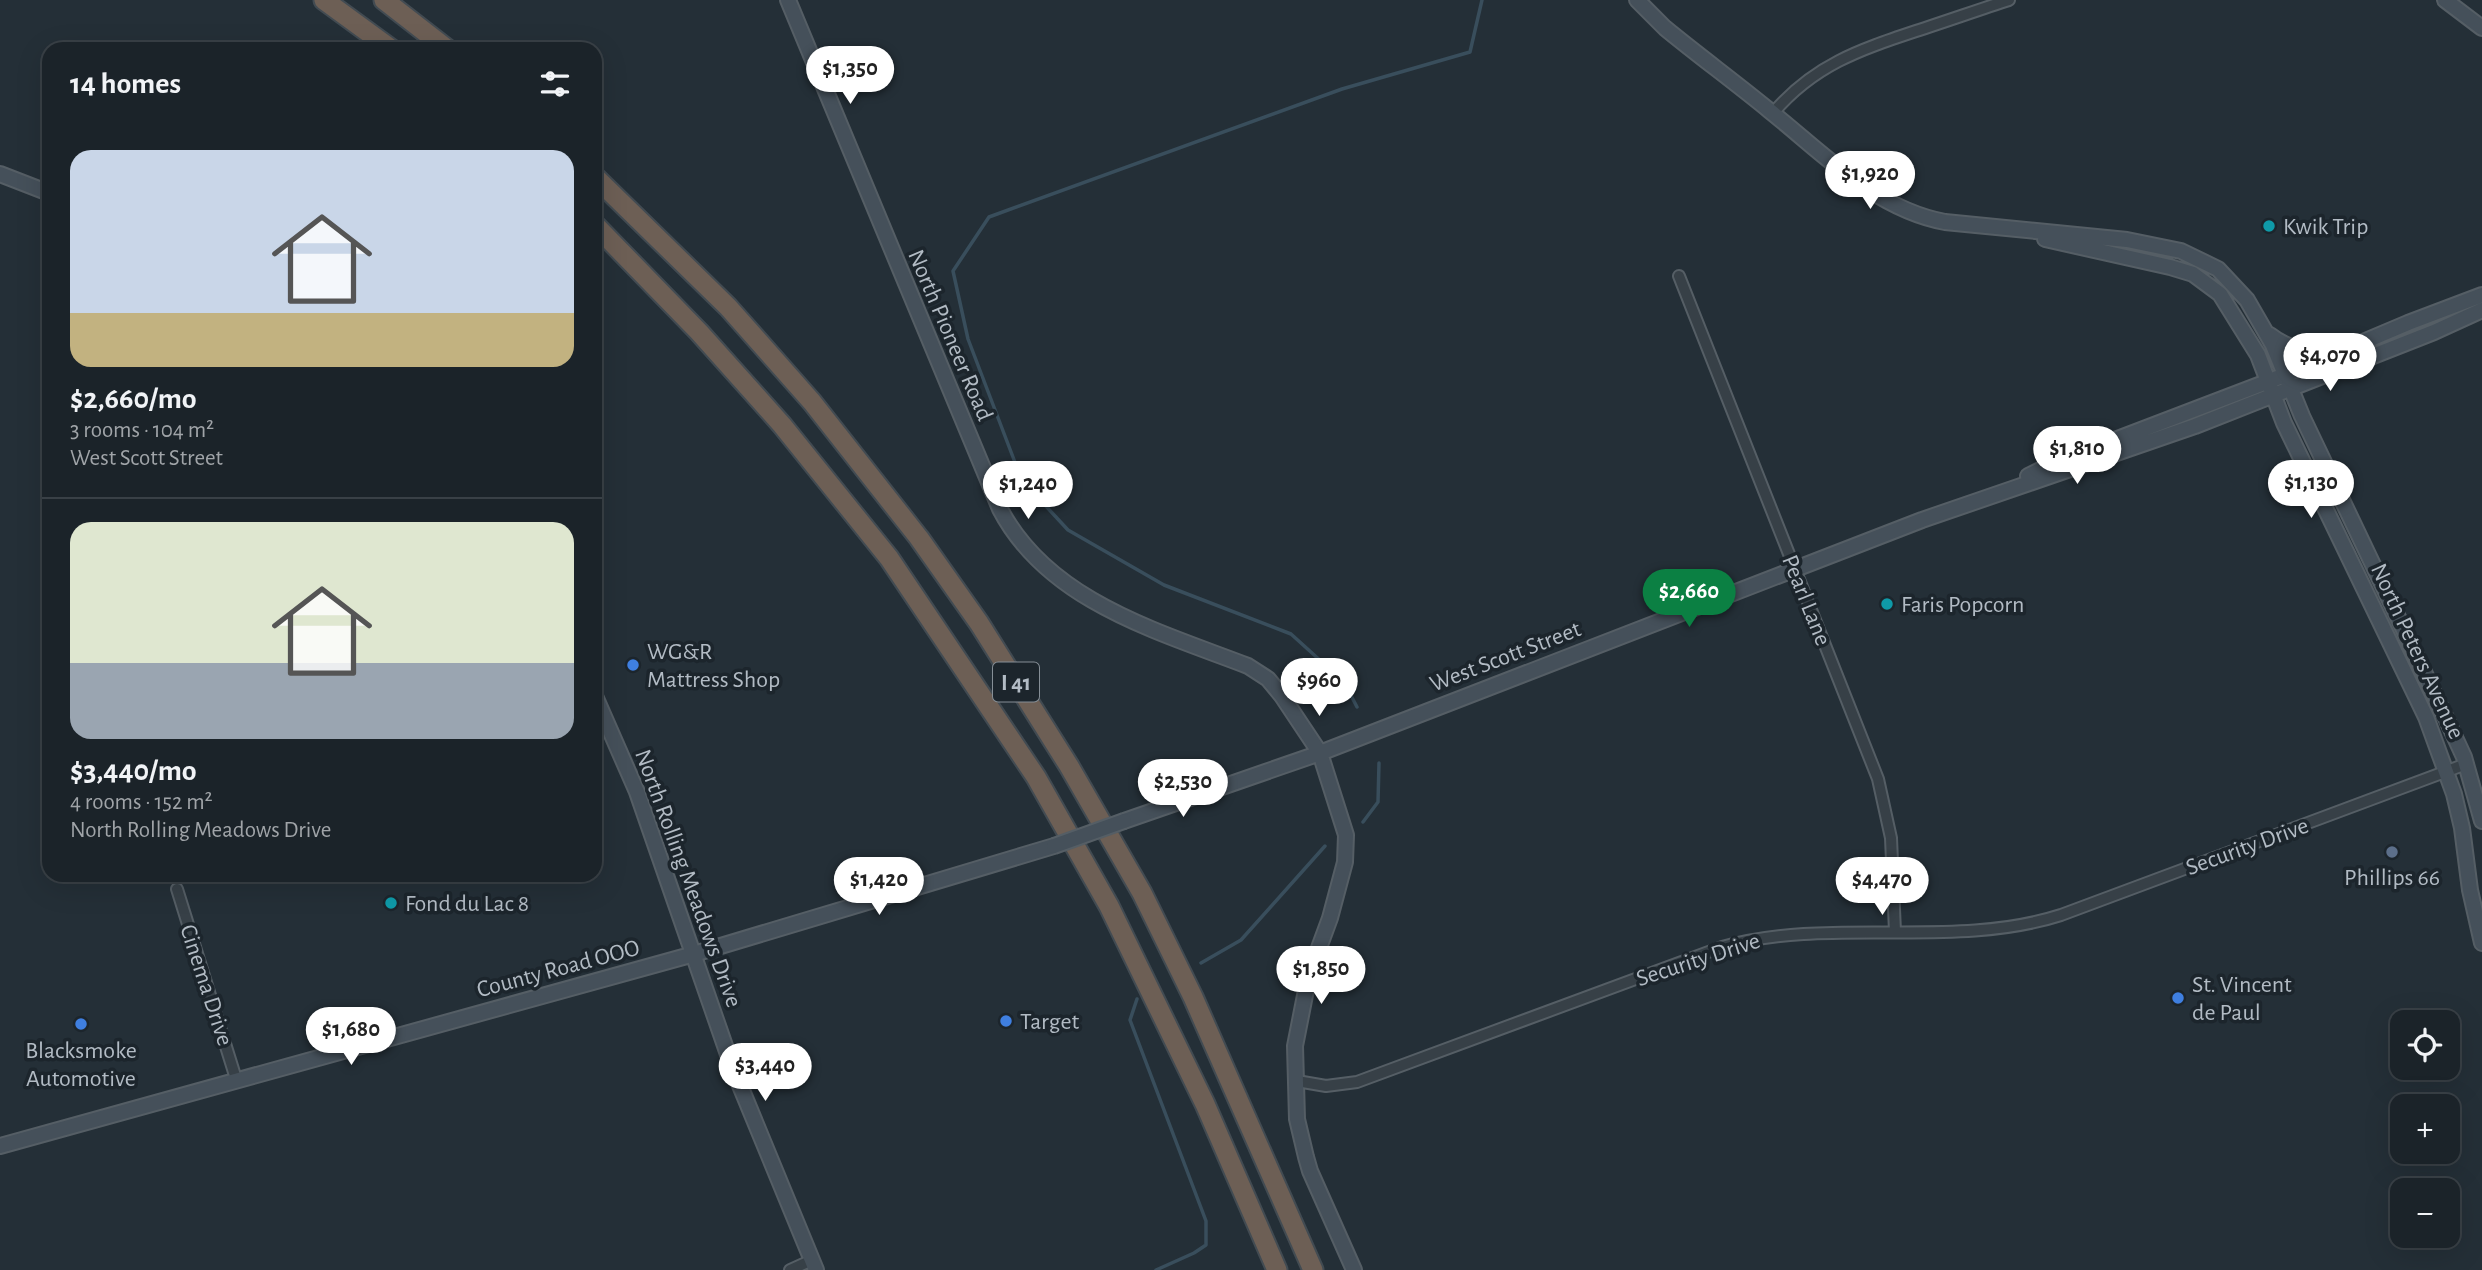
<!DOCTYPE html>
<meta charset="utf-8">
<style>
body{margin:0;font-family:"Alegreya Sans",sans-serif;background:#282f35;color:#f1f3f6;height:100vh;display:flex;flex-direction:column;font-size:26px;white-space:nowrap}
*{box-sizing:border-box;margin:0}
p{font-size:23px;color:#a0a4a8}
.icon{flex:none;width:38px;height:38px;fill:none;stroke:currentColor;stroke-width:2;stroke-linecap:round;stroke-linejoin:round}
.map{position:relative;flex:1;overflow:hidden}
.panel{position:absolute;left:42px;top:42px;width:560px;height:840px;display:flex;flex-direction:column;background:#1b2329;border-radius:21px;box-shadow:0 7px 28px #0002,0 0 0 2px #394046}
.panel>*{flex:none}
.fabs{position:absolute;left:2390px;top:1010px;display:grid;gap:14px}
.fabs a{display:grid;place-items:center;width:70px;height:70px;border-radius:14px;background:#1b2329;box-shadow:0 7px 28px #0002,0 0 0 2px #394046;font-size:35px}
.price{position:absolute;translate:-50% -60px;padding:0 16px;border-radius:24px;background:#fff;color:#222;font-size:23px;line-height:46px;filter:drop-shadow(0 2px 4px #0008)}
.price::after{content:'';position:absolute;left:50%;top:42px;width:21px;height:16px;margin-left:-10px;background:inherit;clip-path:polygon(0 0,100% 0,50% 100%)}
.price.on{background:#0b8043;color:#fff}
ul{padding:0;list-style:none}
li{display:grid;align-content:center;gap:14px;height:371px;padding:0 28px}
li+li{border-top:2px solid #394046}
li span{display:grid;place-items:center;height:217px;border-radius:21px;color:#555}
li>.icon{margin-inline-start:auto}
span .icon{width:126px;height:126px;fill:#fffc;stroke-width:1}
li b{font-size:30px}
h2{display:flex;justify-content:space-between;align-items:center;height:84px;padding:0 28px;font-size:30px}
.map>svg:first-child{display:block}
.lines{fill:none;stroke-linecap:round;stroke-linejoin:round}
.stream{stroke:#394e5c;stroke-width:3.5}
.street-casing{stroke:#555e65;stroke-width:14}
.secondary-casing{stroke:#555e65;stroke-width:18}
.highway-casing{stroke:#424b52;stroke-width:23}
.street{stroke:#374047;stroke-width:10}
.secondary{stroke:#45505a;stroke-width:14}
.highway{stroke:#6d5f55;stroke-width:19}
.secondary-bridge-casing{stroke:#555e65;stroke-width:18;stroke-linecap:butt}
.secondary-bridge{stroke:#45505a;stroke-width:14}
.culture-dot{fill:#0f9aa8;stroke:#1c252c;stroke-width:2.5}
.shop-dot{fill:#3f7fe0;stroke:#1c252c;stroke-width:2.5}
.service-dot{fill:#5c6f8a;stroke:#1c252c;stroke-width:2.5}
.labels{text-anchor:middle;stroke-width:7;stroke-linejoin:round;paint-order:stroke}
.shield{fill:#1c252c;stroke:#858e96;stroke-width:2}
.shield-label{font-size:23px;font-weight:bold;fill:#b2bbc4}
.poi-label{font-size:24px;fill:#b2bbc4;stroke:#1c252c;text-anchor:start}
.street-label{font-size:24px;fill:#b2bbc4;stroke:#1c252c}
</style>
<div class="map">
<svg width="2482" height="1270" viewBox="0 0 2482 1270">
<rect width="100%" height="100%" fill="#242f37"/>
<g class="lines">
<!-- stream -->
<path class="stream" d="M 1024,473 L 1016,465 L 968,339 L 953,271 L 989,217 L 1342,89 L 1470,52 L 1482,0
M 1043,503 L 1068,530 L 1164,585 L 1291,634 L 1344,682 L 1357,707
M 1363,822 L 1378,802 L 1379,763
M 1201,963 L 1241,940 L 1325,846
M 1137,999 L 1130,1020 L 1206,1221 L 1206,1245 L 1194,1253 L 1156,1270"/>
<!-- street casing -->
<g class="street-casing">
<path id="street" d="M 1773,113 C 1814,65 1859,50 1916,31 C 1947,21 1978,10 2009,0
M 1679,276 L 1878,779 L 1891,838 L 1895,932
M 177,889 L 237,1082
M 1297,1081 L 1326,1086 L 1357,1082 L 1722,947 C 1832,916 1952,950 2061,915 L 2466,764
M 790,1270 L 812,1260"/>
</g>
<!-- secondary casing -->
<g class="secondary-casing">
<path id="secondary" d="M 788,0 L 1000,509 C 1048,601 1157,631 1248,666 L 1268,679 L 1282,696 L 1320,753 L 1346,835 L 1345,862 L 1330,918 L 1309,975 L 1295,1046 L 1297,1119 L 1306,1157 L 1310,1171 L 1354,1270
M 1637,0 L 1665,28 C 1699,56 1736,83 1770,111 C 1824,154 1875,209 1945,222 L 2127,240 L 2181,251 L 2218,269 L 2247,300 L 2273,345 L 2302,416 L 2446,718 L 2464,757 L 2482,821
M 2445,0 L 2482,28
M 0,174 L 49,193
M 2045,239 L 2170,267 L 2193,274 L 2220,294 L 2258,355 L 2284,423 L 2426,717 L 2454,794 L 2462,828 L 2470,890 L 2482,943
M 2270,335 C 2288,349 2307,353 2329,354
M 2028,476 L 2052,464 L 2285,375 L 2408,323 L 2482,295
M 595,696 L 637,792 L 732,1066 L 816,1270
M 1124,821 L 1320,753 L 1922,520 L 2195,426 L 2434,332 L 2482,310
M 0,1146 L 694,954 L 1054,846"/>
</g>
<!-- highway casing -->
<g class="highway-casing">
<path id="highway" d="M 324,0 L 391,49
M 384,0 L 447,49
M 595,177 L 728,307 L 812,402 L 919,538 L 979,623 L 1069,766 L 1142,893 L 1193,997 L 1313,1270
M 595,225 L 699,332 L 782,425 L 889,558 L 1036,777 L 1109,906 L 1205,1104 L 1277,1270"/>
</g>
<!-- street -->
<use href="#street" class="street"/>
<!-- secondary -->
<use href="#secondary" class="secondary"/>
<!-- highway -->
<use href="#highway" class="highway"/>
<!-- secondary-bridge casing -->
<g class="secondary-bridge-casing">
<path id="secondary-bridge" d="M 1054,846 L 1124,821"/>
</g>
<!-- secondary-bridge -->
<use href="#secondary-bridge" class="secondary-bridge"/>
</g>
<!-- markers -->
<g class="culture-dot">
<circle cx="2269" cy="226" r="7"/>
<circle cx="1887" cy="604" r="7"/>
<circle cx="391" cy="903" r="7"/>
</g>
<g class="shop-dot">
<circle cx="633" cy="665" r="7"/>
<circle cx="2178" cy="998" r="7"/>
<circle cx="1006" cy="1021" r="7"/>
<circle cx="81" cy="1024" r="7"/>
</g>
<circle class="service-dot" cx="2392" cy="852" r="7"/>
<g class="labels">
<!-- shield labels -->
<rect class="shield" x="993" y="662.5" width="46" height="39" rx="5"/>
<g class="shield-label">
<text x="1016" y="690">I 41</text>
</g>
<!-- poi labels -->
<g class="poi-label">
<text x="2283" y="234">Kwik Trip</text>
<text x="1901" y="612">Faris Popcorn</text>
<text x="647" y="659">WG&amp;R<tspan x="647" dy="28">Mattress Shop</tspan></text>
<text x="2392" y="885" text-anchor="middle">Phillips 66</text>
<text x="405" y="911">Fond du Lac 8</text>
<text x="2192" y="992">St. Vincent<tspan x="2192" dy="28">de Paul</tspan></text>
<text x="1020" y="1029">Target</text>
<text x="81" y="1058" text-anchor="middle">Blacksmoke<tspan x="81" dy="28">Automotive</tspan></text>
</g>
<!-- street labels -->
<g class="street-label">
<text transform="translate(951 335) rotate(67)" y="8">North Pioneer Road</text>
<text transform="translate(1807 600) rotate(68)" y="8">Pearl Lane</text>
<text transform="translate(2418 651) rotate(65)" y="8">North Peters Avenue</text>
<text transform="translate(1505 656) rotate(-21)" y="8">West Scott Street</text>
<text transform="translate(2247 846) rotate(-20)" y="8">Security Drive</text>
<text transform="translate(689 878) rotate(70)" y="8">North Rolling Meadows Drive</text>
<text transform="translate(1698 959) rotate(-18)" y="8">Security Drive</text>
<text transform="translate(558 968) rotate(-15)" y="8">County Road OOO</text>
<text transform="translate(207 985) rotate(72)" y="8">Cinema Drive</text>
</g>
</g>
</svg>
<div class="fabs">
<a><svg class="icon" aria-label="locate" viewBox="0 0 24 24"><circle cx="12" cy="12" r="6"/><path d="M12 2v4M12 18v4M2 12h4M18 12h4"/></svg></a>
<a>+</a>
<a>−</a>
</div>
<b class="price" style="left:850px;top:106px">$1,350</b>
<b class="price" style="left:1870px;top:211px">$1,920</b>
<b class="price" style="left:2330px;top:393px">$4,070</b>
<b class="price" style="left:2077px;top:486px">$1,810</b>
<b class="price" style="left:2311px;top:520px">$1,130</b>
<b class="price" style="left:1028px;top:521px">$1,240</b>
<b class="price on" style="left:1689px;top:629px">$2,660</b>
<b class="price" style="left:1319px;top:718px">$960</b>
<b class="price" style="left:1183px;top:819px">$2,530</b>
<b class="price" style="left:879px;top:917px">$1,420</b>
<b class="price" style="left:1882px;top:917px">$4,470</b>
<b class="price" style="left:1321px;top:1006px">$1,850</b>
<b class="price" style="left:351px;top:1067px">$1,680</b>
<b class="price" style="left:765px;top:1103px">$3,440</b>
<section class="panel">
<h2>14 homes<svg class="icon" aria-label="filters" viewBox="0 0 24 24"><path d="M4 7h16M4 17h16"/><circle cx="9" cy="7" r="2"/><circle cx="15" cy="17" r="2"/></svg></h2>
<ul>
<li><span style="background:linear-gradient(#c9d6e8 75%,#c2b280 0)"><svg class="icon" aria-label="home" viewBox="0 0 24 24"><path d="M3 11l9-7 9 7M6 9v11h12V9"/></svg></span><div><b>$2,660/mo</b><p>3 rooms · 104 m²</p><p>West Scott Street</p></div></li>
<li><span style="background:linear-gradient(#dfe7d0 65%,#9aa5b1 0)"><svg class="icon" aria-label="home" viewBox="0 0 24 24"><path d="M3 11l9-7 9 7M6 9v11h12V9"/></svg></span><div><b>$3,440/mo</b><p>4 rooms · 152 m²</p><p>North Rolling Meadows Drive</p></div></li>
</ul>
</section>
</div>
